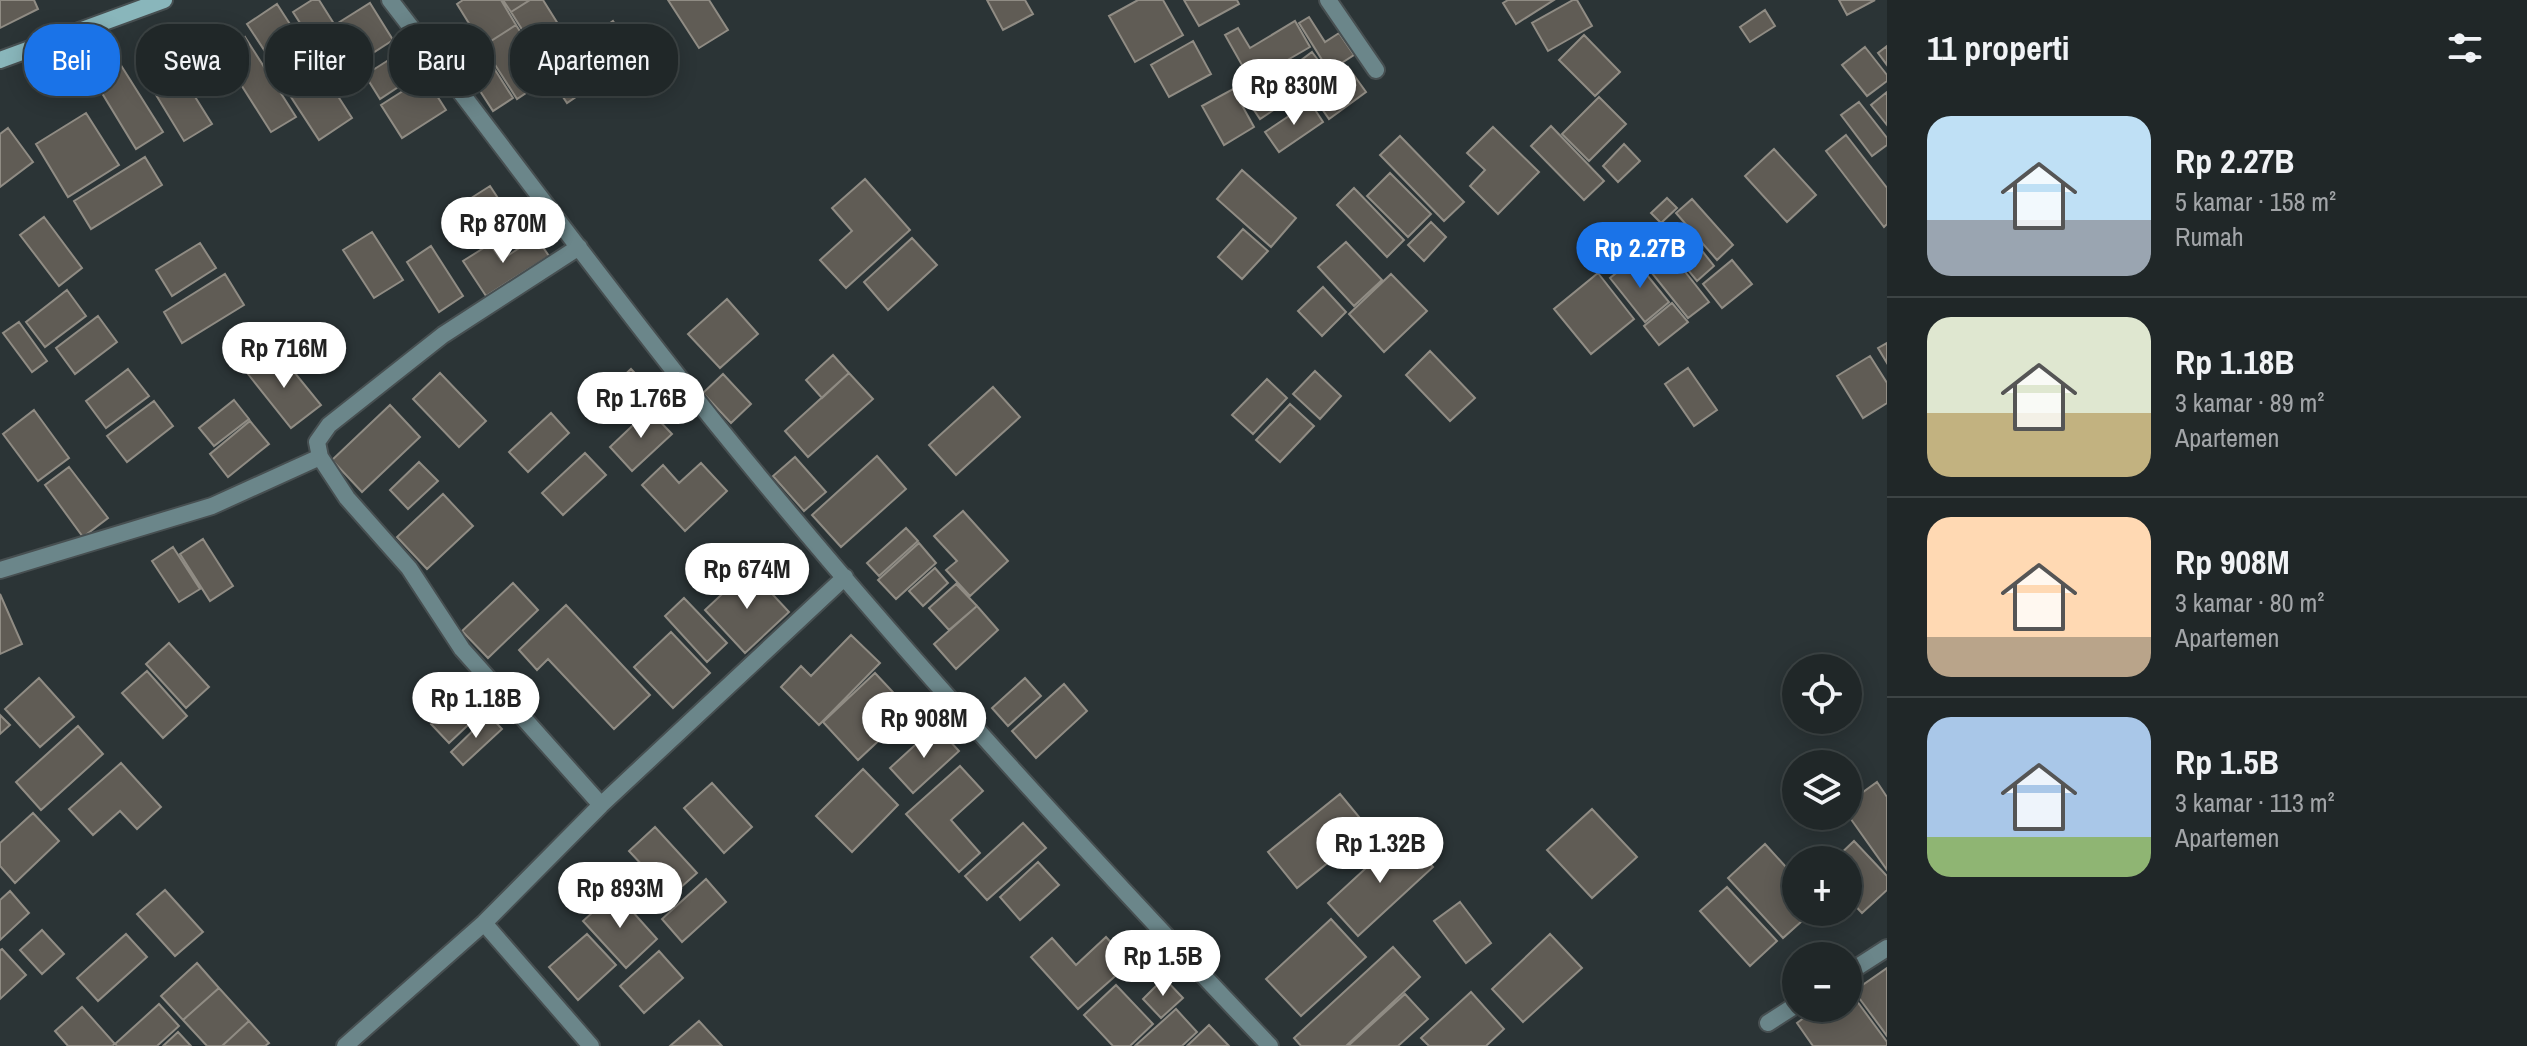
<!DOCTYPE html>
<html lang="id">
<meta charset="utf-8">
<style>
body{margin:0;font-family:"Archivo Narrow",sans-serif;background:#282f30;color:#f1f3f6;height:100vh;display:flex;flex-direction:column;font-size:30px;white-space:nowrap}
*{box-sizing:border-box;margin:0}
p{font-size:26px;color:#a2a5a8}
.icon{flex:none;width:44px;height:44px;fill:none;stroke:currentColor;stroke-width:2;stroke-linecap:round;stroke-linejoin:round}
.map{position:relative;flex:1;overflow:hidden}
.side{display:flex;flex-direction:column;background:#202728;width:640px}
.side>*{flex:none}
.banner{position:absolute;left:24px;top:24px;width:760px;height:72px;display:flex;gap:16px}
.fabs{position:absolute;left:1782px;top:654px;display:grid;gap:16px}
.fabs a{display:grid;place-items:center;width:80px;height:80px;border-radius:50%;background:#202728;box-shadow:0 4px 20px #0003,0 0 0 2px #3d4445;font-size:40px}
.price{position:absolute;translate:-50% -68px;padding:0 18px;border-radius:28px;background:#fff;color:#222;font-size:26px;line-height:52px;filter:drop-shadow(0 2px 4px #0008)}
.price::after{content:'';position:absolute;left:50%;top:48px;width:24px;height:18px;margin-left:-12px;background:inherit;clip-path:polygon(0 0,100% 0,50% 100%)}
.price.active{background:#1a73e8;color:#fff}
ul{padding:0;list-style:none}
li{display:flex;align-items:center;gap:24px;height:200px;padding:0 40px}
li+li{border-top:2px solid #3d4445}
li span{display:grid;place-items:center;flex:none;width:224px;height:160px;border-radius:24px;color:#555}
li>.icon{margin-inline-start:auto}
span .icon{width:96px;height:96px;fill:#fffc;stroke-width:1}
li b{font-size:34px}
h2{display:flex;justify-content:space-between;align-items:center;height:96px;padding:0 40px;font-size:34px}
.chip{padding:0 28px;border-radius:32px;background:#202728;box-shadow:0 4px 20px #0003,0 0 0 2px #3d4445;font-size:28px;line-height:72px}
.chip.active{background:#1a73e8;color:#fff}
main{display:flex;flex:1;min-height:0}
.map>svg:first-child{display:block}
.building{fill:#605c55;stroke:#908c84;stroke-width:2}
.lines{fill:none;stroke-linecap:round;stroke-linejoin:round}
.street-casing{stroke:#474f51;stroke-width:20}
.secondary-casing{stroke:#474f51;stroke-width:20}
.street{stroke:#6b868a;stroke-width:16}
.secondary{stroke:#89b6bb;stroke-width:16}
</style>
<main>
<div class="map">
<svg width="1887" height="1046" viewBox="0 0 1887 1046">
<rect width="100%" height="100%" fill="#2b3436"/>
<!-- building -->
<path class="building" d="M 0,0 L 34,0 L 38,9 L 0,28 Z
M 312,0 L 319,0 L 363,70 L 340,85 L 293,12 Z
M 463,0 L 501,0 L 516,25 L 483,46 L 457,4 Z
M 503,0 L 530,0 L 511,12 Z
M 530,0 L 543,0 L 570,43 L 542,61 L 511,12 Z
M 668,0 L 709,0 L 728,30 L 699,48 Z
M 987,0 L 1025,0 L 1033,14 L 1003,30 Z
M 1138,0 L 1163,0 L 1183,35 L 1135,62 L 1109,16 Z
M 1184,0 L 1237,0 L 1239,4 L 1199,26 Z
M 1508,0 L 1554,0 L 1516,24 L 1503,3 Z
M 1573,0 L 1577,0 L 1592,26 L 1548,51 L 1532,23 Z
M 1839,0 L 1875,0 L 1847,15 Z
M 370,3 L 393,40 L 362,60 L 338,23 Z
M 277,4 L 317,66 L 287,85 L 247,24 Z
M 1765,10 L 1775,26 L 1750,42 L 1740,27 Z
M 1309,17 L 1325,42 L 1339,33 L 1354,55 L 1329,71 L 1299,23 Z
M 613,21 L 637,56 L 611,73 L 588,39 Z
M 1295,21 L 1310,47 L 1251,81 L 1225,35 L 1238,28 L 1250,48 Z
M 516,25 L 542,66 L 527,75 L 535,87 L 517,99 L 483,46 Z
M 471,32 L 513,98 L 493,111 L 451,46 Z
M 1584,35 L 1620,72 L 1595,96 L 1559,60 Z
M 245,37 L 296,117 L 271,132 L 221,53 Z
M 588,39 L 611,73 L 567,103 L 544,68 Z
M 1193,41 L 1211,74 L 1169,97 L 1151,65 Z
M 1887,46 L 1887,65 L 1878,53 Z
M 1865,47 L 1887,75 L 1887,81 L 1867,96 L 1842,65 Z
M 406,49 L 421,72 L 380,99 L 365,75 Z
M 1312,52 L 1327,72 L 1303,90 L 1288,70 Z
M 117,59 L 163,132 L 136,149 L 91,75 Z
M 1348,67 L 1366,92 L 1329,119 L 1311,93 Z
M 177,68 L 212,124 L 184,141 L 150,85 Z
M 1283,70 L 1298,94 L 1260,119 L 1244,95 Z
M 323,73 L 352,118 L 319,140 L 289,94 Z
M 425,77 L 446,110 L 402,138 L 381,105 Z
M 1233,89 L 1254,127 L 1224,145 L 1202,106 Z
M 1887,92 L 1887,125 L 1871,105 Z
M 1599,97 L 1626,124 L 1589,161 L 1562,134 Z
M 1310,102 L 1323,122 L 1279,152 L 1265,132 Z
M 1859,102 L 1887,138 L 1887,145 L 1872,156 L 1841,115 Z
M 86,113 L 119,165 L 68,197 L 36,144 Z
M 1551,126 L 1604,181 L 1584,200 L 1531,146 Z
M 1493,127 L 1539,172 L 1498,214 L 1470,186 L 1485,170 L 1467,153 Z
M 8,128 L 33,162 L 0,187 L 0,134 Z
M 1846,135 L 1887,188 L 1887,224 L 1884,227 L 1826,151 Z
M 1400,136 L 1464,202 L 1444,221 L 1380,155 Z
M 1624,144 L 1640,161 L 1618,182 L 1603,166 Z
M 1774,149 L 1816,195 L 1787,222 L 1745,176 Z
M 145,157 L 162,185 L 91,229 L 74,201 Z
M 1242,170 L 1296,218 L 1271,247 L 1217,199 Z
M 1390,173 L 1431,214 L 1408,237 L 1367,196 Z
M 865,179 L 910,230 L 846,288 L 820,260 L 852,231 L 832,208 Z
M 490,186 L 513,221 L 478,244 L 454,209 Z
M 1354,188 L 1404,240 L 1387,257 L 1337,205 Z
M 1667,198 L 1677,208 L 1661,223 L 1651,213 Z
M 1692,199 L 1733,245 L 1717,260 L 1676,213 Z
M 44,217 L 82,268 L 59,286 L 20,235 Z
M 1431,222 L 1446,237 L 1424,261 L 1408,245 Z
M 1681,224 L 1714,266 L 1697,281 L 1663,239 Z
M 1243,229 L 1268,251 L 1242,279 L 1218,257 Z
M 1623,230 L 1639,249 L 1611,271 L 1596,251 Z
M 372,232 L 403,280 L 374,298 L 343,250 Z
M 536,237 L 549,256 L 486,296 L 463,261 L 490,244 L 501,260 Z
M 912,238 L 937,265 L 888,310 L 864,282 Z
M 1660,240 L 1709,302 L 1688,318 L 1639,257 Z
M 1346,242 L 1382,280 L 1354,306 L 1318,267 Z
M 200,243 L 216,268 L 172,296 L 156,270 Z
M 431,246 L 463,296 L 439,312 L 407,262 Z
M 1634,259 L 1669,302 L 1645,322 L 1610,278 Z
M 1732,260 L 1752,284 L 1722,308 L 1703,284 Z
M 1598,273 L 1634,319 L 1591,354 L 1554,309 Z
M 225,274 L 244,305 L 182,343 L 164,312 Z
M 1391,274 L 1427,311 L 1384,352 L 1349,314 Z
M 1323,287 L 1346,312 L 1322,336 L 1298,311 Z
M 67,290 L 86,316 L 45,347 L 26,322 Z
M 727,299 L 758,334 L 720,368 L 688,334 Z
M 1672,303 L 1688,322 L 1659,345 L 1644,326 Z
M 98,316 L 117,342 L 75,374 L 56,348 Z
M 19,322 L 47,361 L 32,372 L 3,333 Z
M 1887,343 L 1887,363 L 1878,348 Z
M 277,351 L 321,405 L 291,428 L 248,374 Z
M 1430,351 L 1475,398 L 1450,421 L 1406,375 Z
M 833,355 L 849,373 L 822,398 L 806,380 Z
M 1870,356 L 1887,383 L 1887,403 L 1863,418 L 1837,376 Z
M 1688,368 L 1717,410 L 1694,426 L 1665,384 Z
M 128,369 L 149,396 L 106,428 L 86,401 Z
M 631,369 L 654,393 L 625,421 L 602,396 Z
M 1315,371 L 1341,396 L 1320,419 L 1293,394 Z
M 440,373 L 486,421 L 459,447 L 413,399 Z
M 849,373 L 873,399 L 808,457 L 785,431 Z
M 723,374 L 751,404 L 731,423 L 703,393 Z
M 1267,379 L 1287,398 L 1253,434 L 1232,415 Z
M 993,387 L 1020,417 L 956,475 L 929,445 Z
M 234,400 L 249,419 L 214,446 L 199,428 Z
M 154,401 L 173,426 L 127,462 L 107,436 Z
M 1290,404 L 1314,426 L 1280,462 L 1256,440 Z
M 390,405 L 420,437 L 362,492 L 332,460 Z
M 34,410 L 69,458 L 38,481 L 3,434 Z
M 649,410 L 672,434 L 632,471 L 610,447 Z
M 551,413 L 569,433 L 528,472 L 509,452 Z
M 250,421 L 269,444 L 228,477 L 210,454 Z
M 585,453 L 606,475 L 563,515 L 542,493 Z
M 877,456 L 906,489 L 841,547 L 812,515 Z
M 795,457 L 826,492 L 804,511 L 773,476 Z
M 419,462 L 438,481 L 408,509 L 390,490 Z
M 701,463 L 727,491 L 685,531 L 642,485 L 663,465 L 679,483 Z
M 69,467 L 108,518 L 83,537 L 45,485 Z
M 443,494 L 473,526 L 427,569 L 397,537 Z
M 963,511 L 1008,561 L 970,596 L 946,570 L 957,561 L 934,536 Z
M 906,528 L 918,541 L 879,576 L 867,563 Z
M 203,539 L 233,586 L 210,601 L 180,554 Z
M 919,543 L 936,563 L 896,599 L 878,580 Z
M 173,547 L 200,589 L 179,602 L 152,561 Z
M 935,568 L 948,583 L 923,606 L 909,591 Z
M 749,569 L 789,612 L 745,653 L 705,610 Z
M 513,583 L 538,610 L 488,658 L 462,631 Z
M 956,584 L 977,606 L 949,630 L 929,608 Z
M 0,594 L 22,644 L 0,654 Z
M 684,598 L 727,643 L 707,662 L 665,616 Z
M 566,605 L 650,695 L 614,729 L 548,659 L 537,670 L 519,650 Z
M 977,606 L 998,630 L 956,669 L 934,644 Z
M 671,632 L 710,673 L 673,708 L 634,667 Z
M 851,635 L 880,663 L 819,725 L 781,687 L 801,666 L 811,676 Z
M 169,643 L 209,687 L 186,708 L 146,664 Z
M 147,671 L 187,716 L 163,738 L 122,693 Z
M 875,673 L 904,704 L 896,711 L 903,718 L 858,760 L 823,722 Z
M 39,678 L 74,717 L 40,747 L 5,709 Z
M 1025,678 L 1041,696 L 1008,726 L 992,708 Z
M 1064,684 L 1087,711 L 1036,758 L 1012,731 Z
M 466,692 L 484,710 L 449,743 L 431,724 Z
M 0,715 L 10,725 L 0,734 Z
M 489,715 L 502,729 L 463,765 L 451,752 Z
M 78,726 L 103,754 L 41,810 L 16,782 Z
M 936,726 L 959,751 L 913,793 L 890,768 Z
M 121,763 L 161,807 L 137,829 L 120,811 L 93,835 L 69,809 Z
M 960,766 L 983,791 L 951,820 L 980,853 L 959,872 L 906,814 Z
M 863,769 L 898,805 L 852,852 L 816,816 Z
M 1877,782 L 1887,797 L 1887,870 L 1848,815 L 1848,803 Z
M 712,783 L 752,827 L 724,853 L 684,808 Z
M 1340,794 L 1369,829 L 1297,888 L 1268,852 Z
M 1592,809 L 1637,857 L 1592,898 L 1547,850 Z
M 33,813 L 59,841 L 15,883 L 0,866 L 0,843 Z
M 1023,823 L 1046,848 L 987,900 L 965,876 Z
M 655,827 L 697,873 L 671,896 L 629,851 Z
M 1403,834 L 1433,867 L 1358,936 L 1328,903 Z
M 1854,841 L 1887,876 L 1887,890 L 1862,913 L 1848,898 L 1848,860 L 1834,860 Z
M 1765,844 L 1796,878 L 1796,912 L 1812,912 L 1783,938 L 1728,878 Z
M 1038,862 L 1059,885 L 1020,920 L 1000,897 Z
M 706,879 L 726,902 L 682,942 L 662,919 Z
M 1727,887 L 1777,941 L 1750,966 L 1700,911 Z
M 165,890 L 203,932 L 175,956 L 137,914 Z
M 10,891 L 29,913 L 0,940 L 0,900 Z
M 615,892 L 657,939 L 626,968 L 583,921 Z
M 1460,902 L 1491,943 L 1466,963 L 1434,921 Z
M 1331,919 L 1366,957 L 1301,1016 L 1266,979 Z
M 42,930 L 64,954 L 42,974 L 20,950 Z
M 126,934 L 147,957 L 98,1001 L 77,978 Z
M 587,934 L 616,965 L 578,1000 L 549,967 Z
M 1550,934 L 1582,968 L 1523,1022 L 1492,989 Z
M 1106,937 L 1130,963 L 1078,1009 L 1031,957 L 1052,938 L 1076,965 Z
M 1393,947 L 1420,977 L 1346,1046 L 1301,1046 L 1294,1038 Z
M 2,949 L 26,975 L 0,999 L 0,950 Z
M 659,951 L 683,978 L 644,1013 L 620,986 Z
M 197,963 L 219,988 L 183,1020 L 161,996 Z
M 1887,968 L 1887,1036 L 1854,991 Z
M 1164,978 L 1183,998 L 1161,1018 L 1143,999 Z
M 1116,985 L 1153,1024 L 1130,1046 L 1113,1046 L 1084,1015 Z
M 219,988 L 249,1021 L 222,1046 L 207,1046 L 183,1020 Z
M 1848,989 L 1887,1042 L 1887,1046 L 1813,1046 L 1797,1023 L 1817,1008 L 1848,1008 Z
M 1471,992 L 1504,1029 L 1486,1046 L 1429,1046 L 1421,1038 Z
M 1405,994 L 1428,1019 L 1398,1046 L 1348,1046 Z
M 159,1004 L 179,1026 L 157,1046 L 117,1046 L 115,1044 Z
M 82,1007 L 115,1044 L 112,1046 L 68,1046 L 55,1031 Z
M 1176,1009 L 1197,1032 L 1182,1046 L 1135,1046 Z
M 249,1021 L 269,1043 L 265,1046 L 222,1046 Z
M 699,1021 L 722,1046 L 670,1046 Z
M 1209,1025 L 1229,1046 L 1187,1046 Z
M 178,1032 L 191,1046 L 163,1046 Z"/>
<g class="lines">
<!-- street casing -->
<g class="street-casing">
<path id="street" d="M 390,0 C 499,141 605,286 717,425 C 891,640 1079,845 1270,1046
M 1328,0 L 1376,70
M 579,247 L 443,335 L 329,425 L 317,442 L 320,457 L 347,498 L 409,568 L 462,649 L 601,805
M 0,570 L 212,506 L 320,457
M 484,923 L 591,1046
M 1848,973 L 1887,948
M 1768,1023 L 1796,1005
M 345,1046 L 484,923 L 601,805 L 845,577"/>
</g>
<!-- secondary casing -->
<g class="secondary-casing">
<path id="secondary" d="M 0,60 L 164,0"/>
</g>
<!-- street -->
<use href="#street" class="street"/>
<!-- secondary -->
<use href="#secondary" class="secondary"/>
</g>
</svg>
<div class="fabs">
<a><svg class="icon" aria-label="locate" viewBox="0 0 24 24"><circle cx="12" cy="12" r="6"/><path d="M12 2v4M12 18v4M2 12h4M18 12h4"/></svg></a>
<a><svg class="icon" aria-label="layers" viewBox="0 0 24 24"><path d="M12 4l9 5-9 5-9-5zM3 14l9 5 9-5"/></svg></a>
<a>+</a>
<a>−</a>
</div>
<b class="price" style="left:1294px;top:127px">Rp 830M</b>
<b class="price" style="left:503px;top:265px">Rp 870M</b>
<b class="price active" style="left:1640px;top:290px">Rp 2.27B</b>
<b class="price" style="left:284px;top:390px">Rp 716M</b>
<b class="price" style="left:641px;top:440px">Rp 1.76B</b>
<b class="price" style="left:747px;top:611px">Rp 674M</b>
<b class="price" style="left:476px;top:740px">Rp 1.18B</b>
<b class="price" style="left:924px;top:760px">Rp 908M</b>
<b class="price" style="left:1380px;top:885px">Rp 1.32B</b>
<b class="price" style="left:620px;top:930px">Rp 893M</b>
<b class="price" style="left:1163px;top:998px">Rp 1.5B</b>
<div class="banner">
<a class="chip active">Beli</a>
<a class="chip">Sewa</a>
<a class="chip">Filter</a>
<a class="chip">Baru</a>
<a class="chip">Apartemen</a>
</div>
</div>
<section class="side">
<h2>11 properti<svg class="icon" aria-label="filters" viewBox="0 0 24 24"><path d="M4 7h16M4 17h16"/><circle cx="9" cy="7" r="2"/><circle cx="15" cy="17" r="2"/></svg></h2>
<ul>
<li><span style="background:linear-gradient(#bfe0f5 65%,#9aa5b1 0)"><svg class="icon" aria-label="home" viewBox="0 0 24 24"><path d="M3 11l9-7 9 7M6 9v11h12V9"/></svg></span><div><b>Rp 2.27B</b><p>5 kamar · 158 m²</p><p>Rumah</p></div></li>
<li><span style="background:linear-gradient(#dfe7d0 60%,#c2b280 0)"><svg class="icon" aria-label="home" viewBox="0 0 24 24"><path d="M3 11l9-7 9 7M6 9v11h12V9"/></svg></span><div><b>Rp 1.18B</b><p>3 kamar · 89 m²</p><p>Apartemen</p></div></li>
<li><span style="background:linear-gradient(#ffd9b3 75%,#b9a48a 0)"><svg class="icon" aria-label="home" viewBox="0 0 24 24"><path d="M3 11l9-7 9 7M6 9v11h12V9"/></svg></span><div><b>Rp 908M</b><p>3 kamar · 80 m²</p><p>Apartemen</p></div></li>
<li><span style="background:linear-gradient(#a9c7e8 75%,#8fb573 0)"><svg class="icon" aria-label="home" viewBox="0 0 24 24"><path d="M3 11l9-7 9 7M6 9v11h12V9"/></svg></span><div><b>Rp 1.5B</b><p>3 kamar · 113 m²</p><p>Apartemen</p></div></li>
</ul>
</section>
</main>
